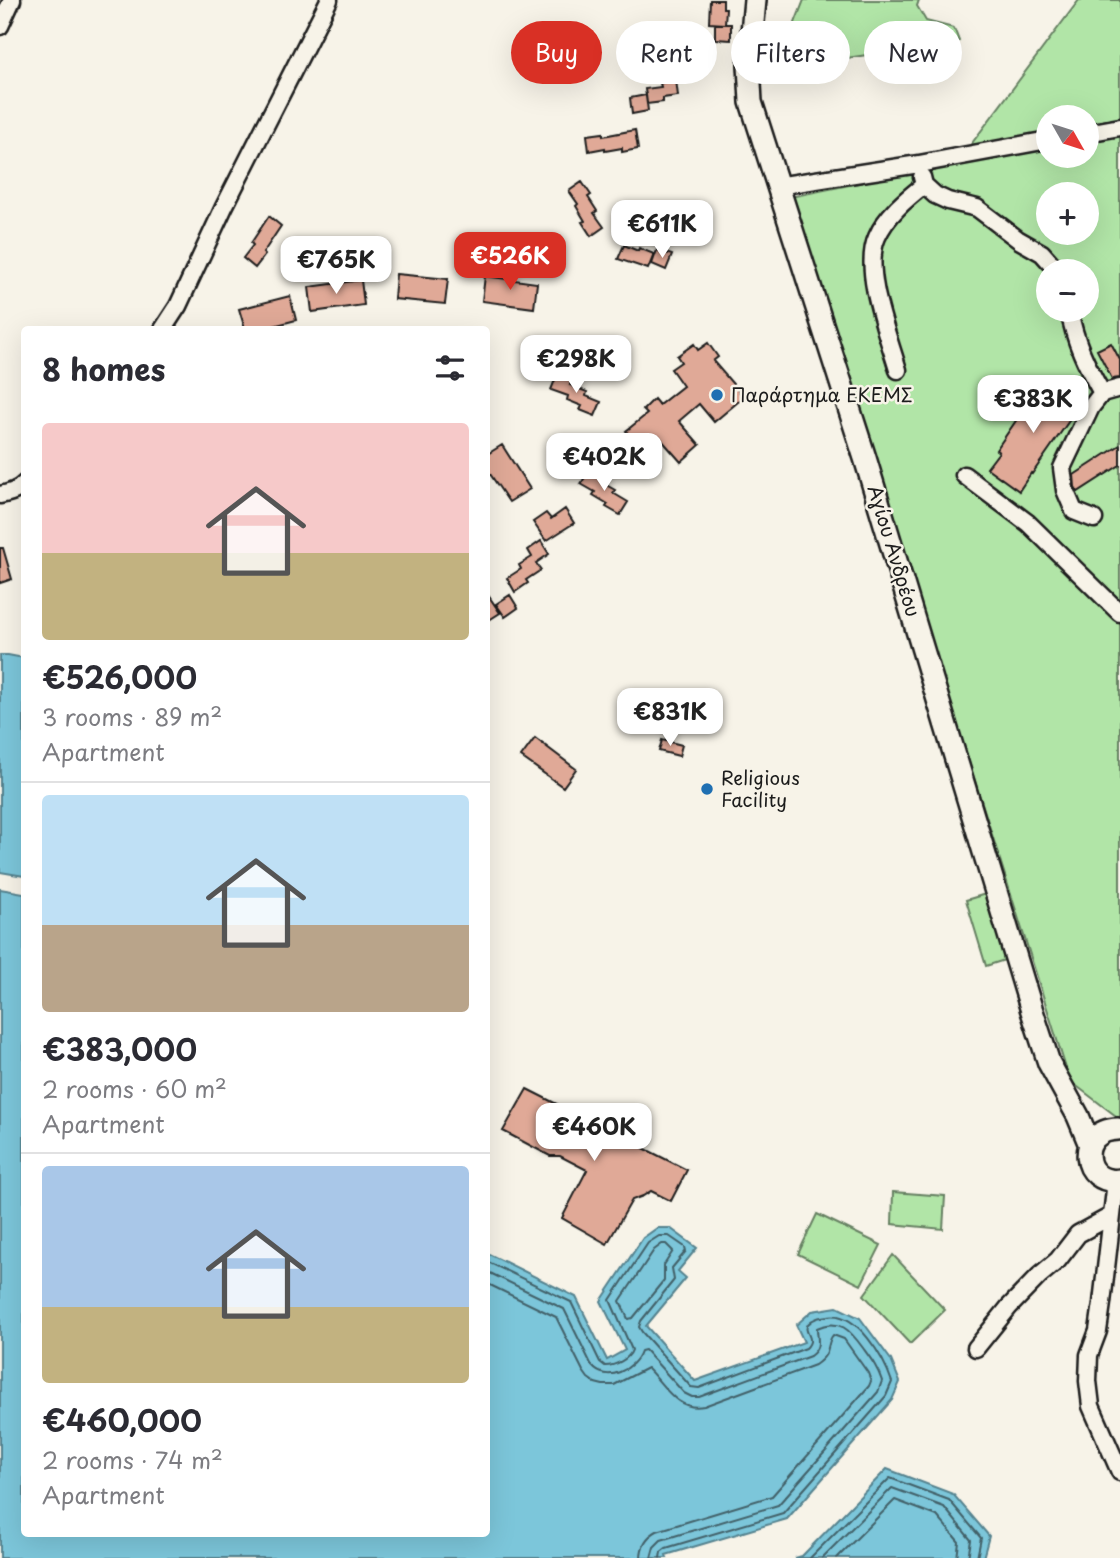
<!DOCTYPE html>
<meta charset="utf-8">
<style>
body{margin:0;font-family:"Playpen Sans",sans-serif;background:#f2f2f3;color:#2b2b33;height:100vh;display:flex;flex-direction:column;font-size:26px;white-space:nowrap}
*{box-sizing:border-box;margin:0}
p{font-size:23px;color:#7c7c81}
.icon{flex:none;width:38px;height:38px;fill:none;stroke:currentColor;stroke-width:2;stroke-linecap:round;stroke-linejoin:round}
.map{position:relative;flex:1;overflow:hidden}
.sheet{position:absolute;left:21px;top:326px;width:469px;height:1211px;display:flex;flex-direction:column;background:#fff;border-radius:7px;box-shadow:0 7px 28px #0002}
.sheet>*{flex:none}
.banner{position:absolute;left:511px;top:21px;width:504px;height:63px;display:flex;gap:14px}
.needle{width:46px;rotate:129deg}
.buttons{position:absolute;left:1036px;top:105px;display:grid;gap:14px}
.buttons a{display:grid;place-items:center;width:63px;height:63px;border-radius:50%;background:#fff;box-shadow:0 7px 28px #0002;font-size:35px}
.price{position:absolute;translate:-50% -60px;padding:0 16px;border-radius:14px;background:#fff;color:#222;font-size:23px;line-height:46px;filter:drop-shadow(0 2px 4px #0008)}
.price::after{content:'';position:absolute;left:50%;top:42px;width:21px;height:16px;margin-left:-10px;background:inherit;clip-path:polygon(0 0,100% 0,50% 100%)}
.price.on{background:#d93025;color:#fff}
ul{padding:0;list-style:none}
li{display:grid;align-content:center;gap:14px;height:371px;padding:0 21px}
li+li{border-top:2px solid #e1e1e2}
li span{display:grid;place-items:center;height:217px;border-radius:7px;color:#555}
li>.icon{margin-inline-start:auto}
span .icon{width:126px;height:126px;fill:#fffc;stroke-width:1}
li b{font-size:30px}
h2{display:flex;justify-content:space-between;align-items:center;height:84px;padding:0 21px;font-size:30px}
.tag{padding:0 24px;border-radius:32px;background:#fff;box-shadow:0 7px 28px #0002;font-size:24px;line-height:63px}
.tag.on{background:#d93025;color:#fff}
.map>svg:first-child{display:block}
.green{fill:#b1e5a7;stroke:#668062;stroke-width:2;fill-rule:evenodd}
.water{fill:#7bc6da;stroke:#55828e;stroke-width:2}
.lines{fill:none;stroke-linecap:round;stroke-linejoin:round}
.shore{stroke:#426068;stroke-width:2}
.building{fill:#e0a997;stroke:#1c1c1c;stroke-width:2}
.minor-casing{stroke:#1c1c1c;stroke-width:21}
.major-casing{stroke:#1c1c1c;stroke-width:26}
.minor{stroke:#f7f3e8;stroke-width:16}
.major{stroke:#f7f3e8;stroke-width:21}
.poi-dot{fill:#1f6fb2;stroke:#f7f3e8;stroke-width:2.5}
.labels{text-anchor:middle;stroke-width:5;stroke-linejoin:round;paint-order:stroke}
.poi-label{font-size:19px;fill:#1c1c1c;stroke:#f7f3e8;text-anchor:start}
.street-label{font-size:19px;fill:#1c1c1c;stroke:#f7f3e8}
</style>
<div class="map">
<svg width="1120" height="1558" viewBox="0 0 1120 1558">
<rect width="100%" height="100%" fill="#f7f3e8"/>
<filter id="ink" filterUnits="userSpaceOnUse"><feTurbulence type="fractalNoise" baseFrequency=".0143" numOctaves="2"/><feDisplacementMap in="SourceGraphic" scale="14" xChannelSelector="R" yChannelSelector="G"/><feConvolveMatrix kernelMatrix="1 2 1 2 8 2 1 2 1" color-interpolation-filters="sRGB"/></filter>
<g filter="url(#ink)">
<!-- green -->
<path class="green" d="M 804,0 L 919,0 L 917,6 L 926,21 L 954,28 L 959,41 L 943,49 L 906,49 L 801,65 L 795,23 Z
M 1079,0 L 1120,0 L 1120,1119 L 1070,1081 L 790,197 L 957,163 ZM 1048,117 L 1087,117 L 1087,156 L 1048,156 ZM 1048,194 L 1087,194 L 1087,233 L 1048,233 ZM 1048,271 L 1087,271 L 1087,310 L 1048,310 Z
M 1002,889 L 1023,954 L 986,966 L 966,900 Z
M 893,1192 L 945,1196 L 943,1229 L 892,1224 Z
M 817,1214 L 881,1245 L 861,1285 L 798,1254 Z
M 893,1255 L 945,1310 L 910,1344 L 864,1295 Z"/>
<!-- water -->
<path class="water" d="M 0,655 L 8,655 L 24,658 L 24,876 L 0,872 Z
M 0,889 L 24,893 L 24,1533 L 486,1533 L 487,1253 L 576,1297 L 607,1360 L 625,1350 L 601,1301 L 643,1238 L 657,1228 L 670,1228 L 697,1248 L 678,1271 L 686,1278 L 646,1326 L 695,1381 L 804,1342 L 796,1325 L 812,1311 L 837,1307 L 860,1318 L 891,1360 L 900,1382 L 892,1400 L 787,1519 L 666,1555 L 667,1558 L 0,1558 Z
M 887,1469 L 953,1494 L 989,1536 L 983,1558 L 795,1558 L 802,1556 Z"/>
<g class="lines">
<!-- shore -->
<path class="shore" d="M 662,1244 L 666,1244 L 673,1251 L 664,1265 L 664,1280 L 633,1318 L 628,1319 L 620,1301 L 654,1250 Z
M 486,1261 L 571,1302 L 600,1362 L 605,1366 C 615,1366 629,1359 632,1350 L 610,1300 L 648,1243 L 659,1236 L 669,1236 L 685,1247 L 686,1251 L 672,1268 L 674,1280 L 641,1321 L 639,1327 L 642,1332 L 691,1387 L 699,1388 L 806,1348 C 817,1337 802,1333 808,1324 C 813,1318 820,1317 828,1316 C 857,1311 884,1358 892,1382 L 886,1396 L 783,1513 L 666,1548 L 661,1552 L 660,1558
M 486,1271 L 564,1309 L 592,1366 C 607,1384 635,1369 641,1351 L 645,1350 L 684,1393 L 692,1397 L 699,1397 L 810,1356 C 822,1347 817,1339 817,1328 C 840,1318 850,1330 863,1348 C 871,1359 878,1368 882,1381 L 878,1392 L 778,1505 L 661,1540 L 654,1547 L 651,1558
M 486,1283 L 556,1317 L 583,1371 L 588,1378 L 595,1383 L 603,1385 L 614,1385 L 647,1368 C 664,1384 676,1412 704,1406 L 815,1365 C 833,1353 825,1345 833,1335 L 844,1339 L 868,1373 L 871,1381 L 869,1386 L 772,1496 L 657,1531 C 646,1537 641,1546 641,1558
M 810,1558 L 890,1478 L 949,1500 L 981,1538 L 977,1558
M 822,1558 L 892,1488 L 944,1507 L 971,1540 L 968,1558
M 837,1558 L 895,1500 L 937,1516 L 959,1542 L 957,1558"/>
</g>
<!-- building -->
<path class="building" d="M 710,0 L 723,0 L 723,8 L 726,8 L 725,24 L 709,23 Z
M 715,24 L 731,24 L 731,40 L 715,39 Z
M 676,80 L 678,96 L 663,98 L 663,102 L 647,104 L 645,89 L 661,87 L 660,83 Z
M 646,95 L 648,111 L 632,114 L 630,98 Z
M 635,130 L 638,149 L 622,152 L 622,148 L 605,151 L 605,148 L 589,151 L 587,135 L 603,133 L 603,136 Z
M 582,182 L 591,195 L 588,197 L 597,211 L 594,213 L 604,227 L 591,236 L 582,222 L 585,221 L 576,206 L 578,204 L 569,191 Z
M 269,216 L 281,226 L 263,253 L 265,255 L 255,268 L 243,258 L 253,245 L 251,243 Z
M 624,245 L 638,251 L 639,248 L 654,254 L 648,269 L 618,259 Z
M 657,250 L 672,255 L 666,270 L 652,264 Z
M 396,274 L 448,279 L 445,304 L 394,299 Z
M 485,276 L 537,283 L 534,308 L 482,301 Z
M 361,280 L 364,305 L 312,312 L 309,287 Z
M 290,296 L 296,320 L 262,329 L 245,329 L 239,309 Z
M 708,343 L 718,357 L 713,361 L 744,397 L 714,422 L 699,404 L 679,421 L 700,445 L 681,462 L 659,437 L 642,451 L 626,431 L 647,414 L 643,410 L 654,399 L 659,405 L 683,386 L 671,369 L 681,362 L 677,356 L 694,344 L 698,350 Z
M 1111,343 L 1120,360 L 1120,378 L 1112,379 L 1097,350 Z
M 557,375 L 572,381 L 570,385 L 587,392 L 586,396 L 601,402 L 595,416 L 580,410 L 582,406 L 567,400 L 568,396 L 551,390 Z
M 1046,380 L 1080,405 L 1032,474 L 1031,473 L 1019,491 L 987,468 L 999,452 L 996,450 L 1028,403 L 1029,404 Z
M 502,445 L 530,489 L 509,502 L 486,468 L 486,455 Z
M 1120,445 L 1120,465 L 1078,492 L 1075,487 L 1074,475 Z
M 589,470 L 603,479 L 601,482 L 615,490 L 613,493 L 628,502 L 620,515 L 606,507 L 608,504 L 593,495 L 595,492 L 581,484 Z
M 565,509 L 574,523 L 546,541 L 533,522 L 546,513 L 551,519 Z
M 541,541 L 549,554 L 536,563 L 541,570 L 526,580 L 528,583 L 515,592 L 507,578 L 521,569 L 519,565 L 532,557 L 528,550 Z
M 0,548 L 3,548 L 12,579 L 0,583 Z
M 486,592 L 500,613 L 486,622 Z
M 510,595 L 518,608 L 505,617 L 496,604 Z
M 535,738 L 576,769 L 563,787 L 521,757 Z
M 662,740 L 682,745 L 679,756 L 659,751 Z
M 527,1089 L 687,1170 L 671,1201 L 651,1191 L 643,1196 L 632,1200 L 607,1244 L 562,1218 L 587,1170 L 560,1156 L 550,1156 L 503,1131 Z"/>
<g class="lines">
<!-- minor casing -->
<g class="minor-casing">
<path id="minor" d="M 0,26 L 12,0
M 1087,133 L 1120,127
M 922,177 L 924,185 L 935,195 L 948,201 L 977,208 L 1019,240 L 1042,253 L 1058,271
M 777,186 L 919,164 L 1048,140
M 1069,310 C 1075,342 1086,365 1102,393 L 1091,407 L 1062,468 L 1065,490 L 1074,511 L 1094,519
M 163,329 L 178,306 L 224,207 L 329,0
M 898,370 C 888,335 862,270 877,237 C 886,216 906,199 924,185
M 1102,393 L 1120,388
M 964,475 L 1028,523 L 1120,613
M 0,495 C 9,493 18,491 24,484
M 1116,1181 L 1102,1303 L 1098,1331 L 1089,1355 L 1088,1381 L 1091,1406 L 1120,1472
M 976,1348 L 1009,1307 L 1040,1275 L 1058,1260 L 1078,1234 L 1111,1216"/>
</g>
<!-- major casing -->
<g class="major-casing">
<path id="major" d="M 755,0 L 749,65 L 751,102 L 865,458 L 1032,1011 L 1049,1063 L 1078,1116 L 1090,1145
M 1118,1129 C 1075,1130 1081,1186 1120,1180"/>
</g>
<!-- minor -->
<use href="#minor" class="minor"/>
<!-- major -->
<use href="#major" class="major"/>
</g>
</g>
<!-- markers -->
<g class="poi-dot">
<circle cx="717" cy="395" r="7"/>
<circle cx="707" cy="789" r="7"/>
</g>
<g class="labels">
<!-- poi labels -->
<g class="poi-label">
<text x="731" y="402">Παράρτημα ΕΚΕΜΣ</text>
<text x="721" y="785">Religious<tspan x="721" dy="22">Facility</tspan></text>
</g>
<!-- street labels -->
<g class="street-label">
<text transform="translate(894 551) rotate(73)" y="7">Αγίου Ανδρέου</text>
</g>
</g>
</svg>
<div class="buttons">
<a><svg class="needle" viewBox="-14 -14 28 28"><path d="M0-13l5 13h-10z" fill="#e53935"/><path d="M0 13l5-13h-10z" fill="#7c7c81"/></svg></a>
<a>+</a>
<a>−</a>
</div>
<b class="price" style="left:662px;top:260px">€611K</b>
<b class="price on" style="left:510px;top:292px">€526K</b>
<b class="price" style="left:336px;top:296px">€765K</b>
<b class="price" style="left:576px;top:395px">€298K</b>
<b class="price" style="left:1033px;top:435px">€383K</b>
<b class="price" style="left:604px;top:493px">€402K</b>
<b class="price" style="left:670px;top:748px">€831K</b>
<b class="price" style="left:594px;top:1163px">€460K</b>
<div class="banner">
<a class="tag on">Buy</a>
<a class="tag">Rent</a>
<a class="tag">Filters</a>
<a class="tag">New</a>
</div>
<section class="sheet">
<h2>8 homes<svg class="icon" aria-label="filters" viewBox="0 0 24 24"><path d="M4 7h16M4 17h16"/><circle cx="9" cy="7" r="2"/><circle cx="15" cy="17" r="2"/></svg></h2>
<ul>
<li><span style="background:linear-gradient(#f6c9c9 60%,#c2b280 0)"><svg class="icon" aria-label="home" viewBox="0 0 24 24"><path d="M3 11l9-7 9 7M6 9v11h12V9"/></svg></span><div><b>€526,000</b><p>3 rooms · 89 m²</p><p>Apartment</p></div></li>
<li><span style="background:linear-gradient(#bfe0f5 60%,#b9a48a 0)"><svg class="icon" aria-label="home" viewBox="0 0 24 24"><path d="M3 11l9-7 9 7M6 9v11h12V9"/></svg></span><div><b>€383,000</b><p>2 rooms · 60 m²</p><p>Apartment</p></div></li>
<li><span style="background:linear-gradient(#a9c7e8 65%,#c2b280 0)"><svg class="icon" aria-label="home" viewBox="0 0 24 24"><path d="M3 11l9-7 9 7M6 9v11h12V9"/></svg></span><div><b>€460,000</b><p>2 rooms · 74 m²</p><p>Apartment</p></div></li>
</ul>
</section>
</div>
